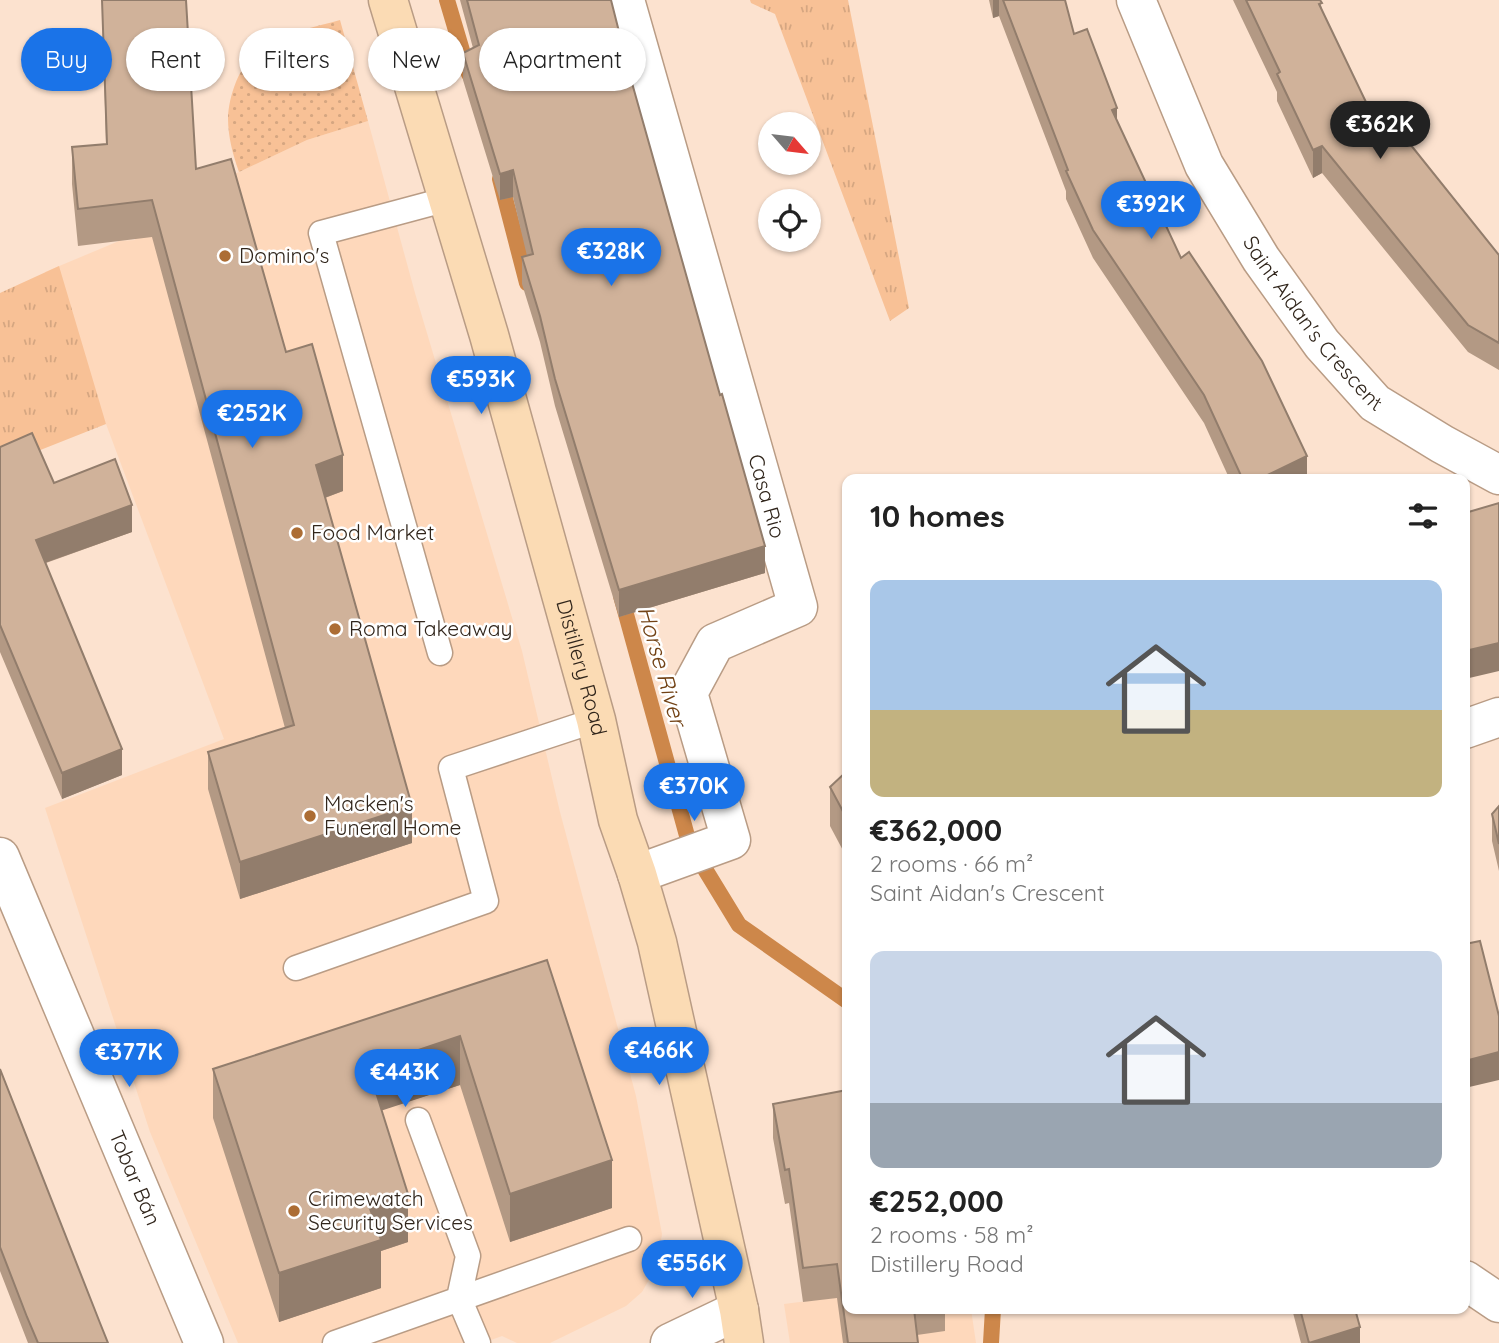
<!DOCTYPE html>
<meta charset="utf-8">
<style>
body{margin:0;font-family:Quicksand,sans-serif;background:#f6f6f6;color:#222;height:100vh;display:flex;flex-direction:column;font-size:26px;white-space:nowrap}
*{box-sizing:border-box;margin:0}
p{font-size:23px;color:#767676}
.icon{flex:none;width:38px;height:38px;fill:none;stroke:currentColor;stroke-width:2;stroke-linecap:round;stroke-linejoin:round}
.map{position:relative;flex:1;overflow:hidden}
.side{position:absolute;left:842px;top:474px;width:628px;height:840px;display:flex;flex-direction:column;background:#fff;border-radius:14px;box-shadow:0 2px 5px #0004}
.side>*{flex:none}
.top-card{position:absolute;left:21px;top:28px;width:665px;height:63px;display:flex;gap:14px}
.needle{width:46px;rotate:118deg}
.tools{position:absolute;left:758px;top:112px;display:grid;gap:14px}
.tools a{display:grid;place-items:center;width:63px;height:63px;border-radius:50%;background:#fff;box-shadow:0 2px 5px #0004;font-size:35px}
.price{position:absolute;translate:-50% -60px;padding:0 16px;border-radius:24px;background:#1a73e8;color:#fff;font-size:23px;line-height:46px;filter:drop-shadow(0 2px 4px #0008)}
.price::after{content:'';position:absolute;left:50%;top:42px;width:21px;height:16px;margin-left:-10px;background:inherit;clip-path:polygon(0 0,100% 0,50% 100%)}
.price.current{background:#222;color:#fff}
ul{padding:0;list-style:none}
li{display:grid;align-content:center;gap:14px;height:371px;padding:0 28px}
li span{display:grid;place-items:center;height:217px;border-radius:14px;color:#555}
li>.icon{margin-inline-start:auto}
span .icon{width:126px;height:126px;fill:#fffc;stroke-width:1}
li b{font-size:30px}
h2{display:flex;justify-content:space-between;align-items:center;height:84px;padding:0 28px;font-size:30px}
.pill{padding:0 24px;border-radius:32px;background:#fff;box-shadow:0 2px 5px #0004;font-size:24px;line-height:63px}
.pill.current{background:#1a73e8;color:#fff}
.map>svg:first-child{display:block}
.built{fill:#fed8bb}
.grass{fill:url(#grass-tufts)}
.garden{fill:url(#garden-dots)}
.lines{fill:none;stroke-linecap:round;stroke-linejoin:round}
.stream{stroke:#cd874a;stroke-width:16}
.service-casing{stroke:#b99c85;stroke-width:27}
.minor-casing{stroke:#b99c85;stroke-width:41}
.tertiary-casing{stroke:#b99c85;stroke-width:41}
.secondary-casing{stroke:#b99c85;stroke-width:41}
.service{stroke:#fff;stroke-width:24}
.minor{stroke:#fff;stroke-width:38}
.tertiary{stroke:#fff;stroke-width:38}
.secondary{stroke:#fbdbb4;stroke-width:38}
.wall{fill:#b39984}
.shaded-wall{fill:#927d6c}
.building{fill:#d0b29a;stroke:#927d6c;stroke-width:2}
.poi-dot{fill:#ac6d34;stroke:#fff;stroke-width:2.5}
.labels{text-anchor:middle;stroke-width:5;stroke-linejoin:round;paint-order:stroke}
.poi-label{font-size:21px;fill:#30251b;stroke:#fff;text-anchor:start}
.street-label{font-size:21px;fill:#30251b;stroke:#fff}
.water-label{font-size:23px;font-style:italic;fill:#724215;stroke:#fff}
</style>
<div class="map">
<svg width="1499" height="1343" viewBox="0 0 1499 1343">
<defs>
<pattern id="grass-tufts" width="24" height="20" patternUnits="userSpaceOnUse" patternTransform="scale(1.75)"><rect width="24" height="20" fill="#f8c196"/><path d="M3 7l-1-3M5 7V3M7 7l1-3M15 17l-1-3M17 17v-4M19 17l1-3" fill="none" stroke="#d5a681"/></pattern>
<pattern id="garden-dots" width="8" height="8" patternUnits="userSpaceOnUse" patternTransform="scale(1.75)"><rect width="8" height="8" fill="#f8c196"/><path d="M2 2h.1M6 6h.1" fill="none" stroke="#d5a681" stroke-width="1.8" stroke-linecap="round"/></pattern>
</defs>
<rect width="100%" height="100%" fill="#fce2cf"/>
<!-- built -->
<path class="built" d="M 368,121 L 415,293 L 522,651 L 560,812 L 636,1096 L 662,1234 L 659,1254 L 654,1271 L 642,1292 L 626,1306 L 550,1343 L 517,1343 L 502,1336 L 483,1343 L 238,1343 L 150,1132 L 45,808 L 224,739 L 106,424 L 45,272 L 119,241 L 135,240 L 138,220 L 169,200 L 239,172 L 307,140 Z
M 847,1296 L 847,1309 L 971,1309 L 976,1343 L 790,1343 L 784,1304 Z"/>
<!-- grass -->
<path class="grass" d="M 750,0 L 848,0 L 909,308 L 890,321 L 775,14 L 751,3 Z
M 59,266 L 106,424 L 0,466 L 0,293 Z"/>
<!-- garden -->
<path class="garden" d="M 340,20 L 368,121 L 307,140 L 239,172 C 233,155 228,137 228,118 C 229,92 243,56 267,43 C 289,31 317,27 340,20 Z"/>
<g class="lines">
<!-- stream -->
<path class="stream" d="M 447,0 L 469,74
M 500,179 L 527,283
M 621,596 L 689,843 L 739,925 L 847,1001
M 991,1343 L 993,1309"/>
<!-- service casing -->
<g class="service-casing">
<path id="service" d="M 440,653 L 321,233 L 448,199
M 296,968 L 486,901 L 451,768 L 596,720
M 418,1120 L 468,1256 L 459,1298 L 478,1343
M 335,1343 L 629,1239"/>
</g>
<!-- minor casing -->
<g class="minor-casing">
<g id="minor">
<path id="s1" d="M 625,0 L 798,607 L 715,643 L 688,693 L 731,840 L 637,874"/>
<path id="s2" d="M 1136,0 L 1204,165 L 1261,259 L 1322,344 L 1375,403 L 1442,444 L 1499,475"/>
<path d="M 1465,729 L 1499,717"/>
<path id="s3" d="M 0,857 L 204,1343"/>
<path d="M 1465,1280 L 1499,1303"/>
</g>
</g>
<!-- tertiary casing -->
<g class="tertiary-casing">
<path id="tertiary" d="M 670,1343 L 739,1310"/>
</g>
<!-- secondary casing -->
<g class="secondary-casing">
<g id="secondary">
<path id="s4" d="M 388,0 L 489,335 L 596,720 L 618,820 L 637,874 L 657,942 L 739,1310 L 744,1343"/>
</g>
</g>
<!-- service -->
<use href="#service" class="service"/>
<!-- minor -->
<use href="#minor" class="minor"/>
<!-- tertiary -->
<use href="#tertiary" class="tertiary"/>
<!-- secondary -->
<use href="#secondary" class="secondary"/>
</g>
<!-- wall -->
<path class="wall" d="M 102,0 L 196,169 L 286,352 L 343,491 L 325,498 L 412,843 L 240,899 L 208,789 L 208,752 L 285,728 L 152,237 L 78,246 L 72,184 L 72,147 L 106,144 Z
M 460,0 L 611,0 L 632,83 L 765,573 L 619,617 L 555,406 L 540,342 L 522,284 L 522,257 L 527,256 L 513,197 L 500,200 L 463,80 L 463,53 L 473,48 Z
M 989,0 L 1065,0 L 1074,34 L 1117,121 L 1181,258 L 1307,480 L 1230,480 L 1204,423 L 1093,258 L 1066,199 L 1066,191 L 999,16 L 993,18 Z
M 1233,0 L 1320,0 L 1322,10 L 1387,146 L 1499,255 L 1499,370 L 1468,352 L 1322,173 L 1313,178 L 1277,101 L 1277,92 Z
M 0,447 L 54,483 L 132,532 L 46,563 L 122,775 L 62,799 L 0,652 Z
M 847,771 L 847,858 L 830,826 L 830,787 Z
M 1499,806 L 1499,871 L 1492,841 L 1492,814 Z
M 547,960 L 612,1208 L 510,1242 L 460,1085 L 381,1110 L 408,1242 L 381,1251 L 381,1288 L 279,1322 L 213,1118 L 213,1069 Z
M 0,1069 L 108,1343 L 28,1343 L 0,1271 Z
M 847,1090 L 847,1309 L 945,1309 L 945,1331 L 917,1335 L 918,1343 L 843,1343 L 837,1298 L 803,1302 L 789,1203 L 785,1204 L 773,1138 L 773,1104 Z
M 1292,1309 L 1355,1309 L 1360,1343 L 1301,1343 Z"/>
<!-- shaded-wall -->
<path class="shaded-wall" d="M 993,0 L 999,0 L 999,16 L 993,18 Z
M 1117,108 L 1117,136 L 1112,110 Z
M 1322,146 L 1322,173 L 1313,178 L 1313,150 Z
M 513,170 L 513,197 L 500,200 L 500,174 Z
M 343,455 L 343,491 L 316,501 L 316,465 Z
M 1307,456 L 1307,480 L 1257,480 Z
M 132,505 L 132,532 L 36,566 L 36,540 Z
M 765,546 L 765,573 L 619,617 L 619,590 Z
M 1499,643 L 1499,671 L 1465,679 L 1465,651 Z
M 122,749 L 122,775 L 62,799 L 62,773 Z
M 412,806 L 412,843 L 240,899 L 240,862 Z
M 460,1036 L 460,1085 L 368,1115 L 368,1067 Z
M 1499,1052 L 1499,1080 L 1465,1088 L 1465,1061 Z
M 612,1160 L 612,1208 L 510,1242 L 510,1194 Z
M 408,1194 L 408,1242 L 381,1251 L 381,1288 L 279,1322 L 279,1273 L 369,1206 Z
M 1360,1327 L 1360,1343 L 1309,1343 Z"/>
<!-- building -->
<path class="building" d="M 102,0 L 186,0 L 196,169 L 231,159 L 286,352 L 312,344 L 343,455 L 316,465 L 412,806 L 240,862 L 208,752 L 294,725 L 152,200 L 78,209 L 72,147 L 107,144 Z
M 467,0 L 611,0 L 632,83 L 720,395 L 722,394 L 765,546 L 619,590 L 555,379 L 540,316 L 522,257 L 533,254 L 513,170 L 500,174 L 463,53 L 479,45 Z
M 1003,0 L 1065,0 L 1074,34 L 1087,29 L 1117,108 L 1112,110 L 1181,258 L 1189,252 L 1262,361 L 1307,456 L 1257,480 L 1243,480 L 1204,395 L 1093,230 L 1066,171 L 1068,170 Z
M 1246,0 L 1320,0 L 1322,3 L 1319,4 L 1387,146 L 1402,134 L 1499,255 L 1499,343 L 1468,325 L 1322,146 L 1313,150 L 1277,74 L 1280,72 Z
M 32,433 L 54,483 L 115,459 L 132,505 L 36,540 L 122,749 L 62,773 L 0,625 L 0,447 Z
M 1499,503 L 1499,643 L 1465,651 L 1465,513 Z
M 847,771 L 847,819 L 830,787 Z
M 1499,806 L 1499,844 L 1492,814 Z
M 1480,941 L 1499,1016 L 1499,1052 L 1465,1061 L 1465,944 Z
M 547,960 L 612,1160 L 510,1194 L 460,1036 L 368,1067 L 408,1194 L 369,1206 L 381,1240 L 279,1273 L 213,1069 Z
M 0,1069 L 100,1323 L 108,1343 L 38,1343 L 27,1317 L 0,1247 Z
M 847,1090 L 847,1309 L 914,1309 L 918,1343 L 848,1343 L 837,1264 L 803,1268 L 789,1169 L 785,1170 L 773,1104 Z
M 1300,1309 L 1355,1309 L 1360,1327 L 1309,1343 Z"/>
<!-- markers -->
<g class="poi-dot">
<circle cx="225" cy="256" r="7"/>
<circle cx="297" cy="533" r="7"/>
<circle cx="335" cy="629" r="7"/>
<circle cx="310" cy="816" r="7"/>
<circle cx="294" cy="1211" r="7"/>
</g>
<g class="labels">
<!-- poi labels -->
<g class="poi-label">
<text x="239" y="263">Domino's</text>
<text x="311" y="540">Food Market</text>
<text x="349" y="636">Roma Takeaway</text>
<text x="324" y="811">Macken's<tspan x="324" dy="24">Funeral Home</tspan></text>
<text x="308" y="1206">Crimewatch<tspan x="308" dy="24">Security Services</tspan></text>
</g>
<!-- street labels -->
<g class="street-label">
<text dy="7" stroke="none"><textPath href="#s2" startOffset="371">Saint Aidan's Crescent</textPath></text>
<text dy="7" stroke="none"><textPath href="#s1" startOffset="516">Casa Rio</textPath></text>
<text dy="7" stroke="none"><textPath href="#s4" startOffset="695">Distillery Road</textPath></text>
<text dy="7" stroke="none"><textPath href="#s3" startOffset="348">Tobar Bán</textPath></text>
</g>
<!-- water labels -->
<g class="water-label">
<text transform="translate(662 666) rotate(74)" y="8">Horse River</text>
</g>
</g>
</svg>
<div class="tools">
<a><svg class="needle" viewBox="-14 -14 28 28"><path d="M0-13l5 13h-10z" fill="#e53935"/><path d="M0 13l5-13h-10z" fill="#767676"/></svg></a>
<a><svg class="icon" aria-label="locate" viewBox="0 0 24 24"><circle cx="12" cy="12" r="6"/><path d="M12 2v4M12 18v4M2 12h4M18 12h4"/></svg></a>
</div>
<b class="price current" style="left:1380px;top:161px">€362K</b>
<b class="price" style="left:1151px;top:241px">€392K</b>
<b class="price" style="left:611px;top:288px">€328K</b>
<b class="price" style="left:481px;top:416px">€593K</b>
<b class="price" style="left:252px;top:450px">€252K</b>
<b class="price" style="left:694px;top:823px">€370K</b>
<b class="price" style="left:659px;top:1087px">€466K</b>
<b class="price" style="left:129px;top:1089px">€377K</b>
<b class="price" style="left:405px;top:1109px">€443K</b>
<b class="price" style="left:692px;top:1300px">€556K</b>
<div class="top-card">
<a class="pill current">Buy</a>
<a class="pill">Rent</a>
<a class="pill">Filters</a>
<a class="pill">New</a>
<a class="pill">Apartment</a>
</div>
<section class="side">
<h2>10 homes<svg class="icon" aria-label="filters" viewBox="0 0 24 24"><path d="M4 7h16M4 17h16"/><circle cx="9" cy="7" r="2"/><circle cx="15" cy="17" r="2"/></svg></h2>
<ul>
<li><span style="background:linear-gradient(#a9c7e8 60%,#c2b280 0)"><svg class="icon" aria-label="home" viewBox="0 0 24 24"><path d="M3 11l9-7 9 7M6 9v11h12V9"/></svg></span><div><b>€362,000</b><p>2 rooms · 66 m²</p><p>Saint Aidan's Crescent</p></div></li>
<li><span style="background:linear-gradient(#c9d6e8 70%,#9aa5b1 0)"><svg class="icon" aria-label="home" viewBox="0 0 24 24"><path d="M3 11l9-7 9 7M6 9v11h12V9"/></svg></span><div><b>€252,000</b><p>2 rooms · 58 m²</p><p>Distillery Road</p></div></li>
</ul>
</section>
</div>
